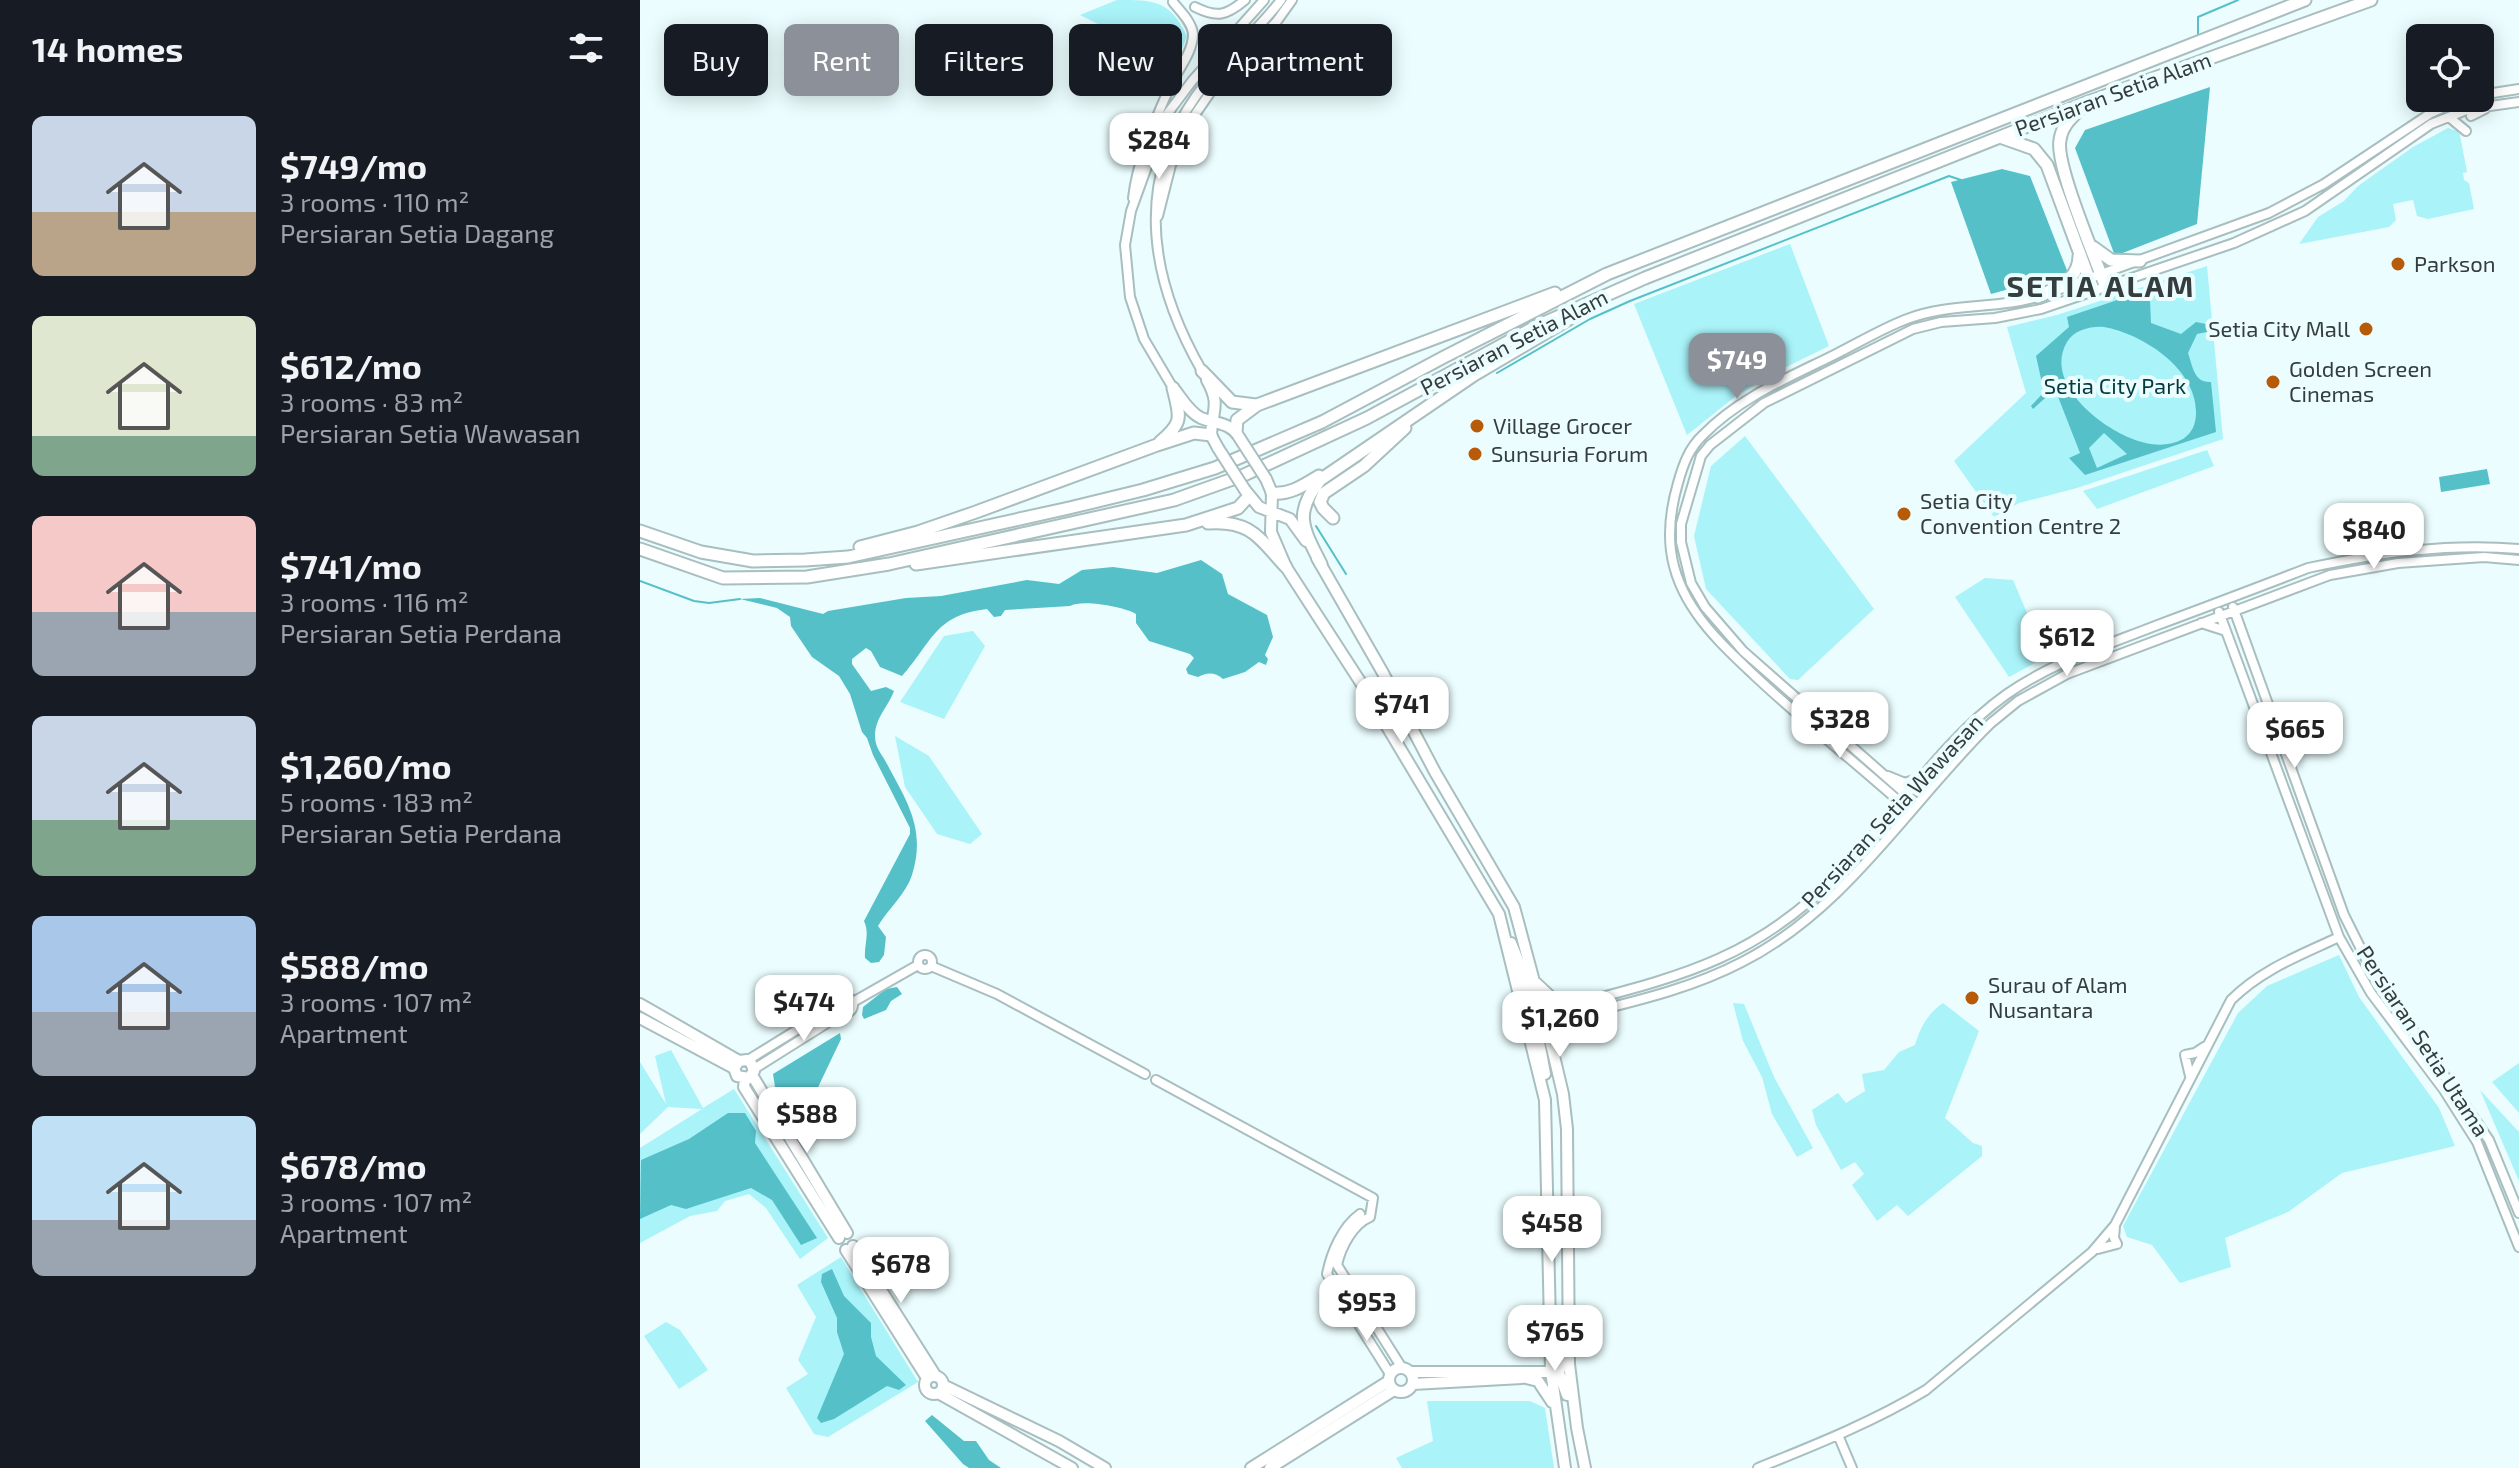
<!DOCTYPE html>
<meta charset="utf-8">
<style>
body{margin:0;font-family:"Exo 2",sans-serif;background:#242831;color:#f1f3f6;height:100vh;display:flex;flex-direction:column;font-size:30px;white-space:nowrap}
*{box-sizing:border-box;margin:0}
p{font-size:26px;color:#9ea1a6}
.icon{flex:none;width:44px;height:44px;fill:none;stroke:currentColor;stroke-width:2;stroke-linecap:round;stroke-linejoin:round}
.map{position:relative;flex:1;overflow:hidden}
.panel{display:flex;flex-direction:column;background:#171b24;width:640px}
.panel>*{flex:none}
.guide{position:absolute;left:24px;top:24px;width:760px;height:72px;display:flex;gap:16px}
.fabs{position:absolute;left:1766px;top:24px;display:grid;gap:16px}
.fabs a{display:grid;place-items:center;width:88px;height:88px;border-radius:12px;background:#171b24;box-shadow:0 4px 20px #0003;font-size:40px}
.price{position:absolute;translate:-50% -68px;padding:0 18px;border-radius:16px;background:#fff;color:#222;font-size:26px;line-height:52px;filter:drop-shadow(0 2px 4px #0008)}
.price::after{content:'';position:absolute;left:50%;top:48px;width:24px;height:18px;margin-left:-12px;background:inherit;clip-path:polygon(0 0,100% 0,50% 100%)}
.price.active{background:#8c9099;color:#fff}
ul{padding:0;list-style:none}
li{display:flex;align-items:center;gap:24px;height:200px;padding:0 32px}
li span{display:grid;place-items:center;flex:none;width:224px;height:160px;border-radius:12px;color:#555}
li>.icon{margin-inline-start:auto}
span .icon{width:96px;height:96px;fill:#fffc;stroke-width:1}
li b{font-size:34px}
h2{display:flex;justify-content:space-between;align-items:center;height:96px;padding:0 32px;font-size:34px}
.pill{padding:0 28px;border-radius:12px;background:#171b24;box-shadow:0 4px 20px #0003;font-size:28px;line-height:72px}
.pill.active{background:#8c9099;color:#fff}
main{display:flex;flex:1;min-height:0}
.map>svg:first-child{display:block}
.green{fill:#a9f3f9}
.water{fill:#55c0c8;fill-rule:evenodd}
.lines{fill:none;stroke-linecap:round;stroke-linejoin:round}
.stream{stroke:#55c0c8;stroke-width:2}
.minor-casing{stroke:#a8bebf;stroke-width:12}
.major-casing{stroke:#a8bebf;stroke-width:14}
.highway-casing{stroke:#a8bebf;stroke-width:15}
.minor{stroke:#fff;stroke-width:8}
.major{stroke:#fff;stroke-width:10}
.highway{stroke:#fff;stroke-width:11}
.major-bridge-casing{stroke:#a8bebf;stroke-width:14;stroke-linecap:butt}
.major-bridge{stroke:#fff;stroke-width:10}
.poi-dot{fill:#b85b08;stroke:#ebfdfe;stroke-width:3}
.labels{text-anchor:middle;stroke-width:8;stroke-linejoin:round;paint-order:stroke}
.street-label{font-size:22px;fill:#353d3e;stroke:#ebfdfe}
.poi-label{font-size:22px;fill:#353d3e;stroke:#ebfdfe;text-anchor:start}
.park-label{font-size:22px;fill:#053a3d;stroke:#ebfdfe}
.district-label{font-size:30px;font-weight:bold;letter-spacing:2px;fill:#353d3e;stroke:#ebfdfe}
</style>
<main>
<section class="panel">
<h2>14 homes<svg class="icon" aria-label="filters" viewBox="0 0 24 24"><path d="M4 7h16M4 17h16"/><circle cx="9" cy="7" r="2"/><circle cx="15" cy="17" r="2"/></svg></h2>
<ul>
<li><span style="background:linear-gradient(#c9d6e8 60%,#b9a48a 0)"><svg class="icon" aria-label="home" viewBox="0 0 24 24"><path d="M3 11l9-7 9 7M6 9v11h12V9"/></svg></span><div><b>$749/mo</b><p>3 rooms · 110 m²</p><p>Persiaran Setia Dagang</p></div></li>
<li><span style="background:linear-gradient(#dfe7d0 75%,#7fa58c 0)"><svg class="icon" aria-label="home" viewBox="0 0 24 24"><path d="M3 11l9-7 9 7M6 9v11h12V9"/></svg></span><div><b>$612/mo</b><p>3 rooms · 83 m²</p><p>Persiaran Setia Wawasan</p></div></li>
<li><span style="background:linear-gradient(#f6c9c9 60%,#9aa5b1 0)"><svg class="icon" aria-label="home" viewBox="0 0 24 24"><path d="M3 11l9-7 9 7M6 9v11h12V9"/></svg></span><div><b>$741/mo</b><p>3 rooms · 116 m²</p><p>Persiaran Setia Perdana</p></div></li>
<li><span style="background:linear-gradient(#c9d6e8 65%,#7fa58c 0)"><svg class="icon" aria-label="home" viewBox="0 0 24 24"><path d="M3 11l9-7 9 7M6 9v11h12V9"/></svg></span><div><b>$1,260/mo</b><p>5 rooms · 183 m²</p><p>Persiaran Setia Perdana</p></div></li>
<li><span style="background:linear-gradient(#a9c7e8 60%,#9aa5b1 0)"><svg class="icon" aria-label="home" viewBox="0 0 24 24"><path d="M3 11l9-7 9 7M6 9v11h12V9"/></svg></span><div><b>$588/mo</b><p>3 rooms · 107 m²</p><p>Apartment</p></div></li>
<li><span style="background:linear-gradient(#bfe0f5 65%,#9aa5b1 0)"><svg class="icon" aria-label="home" viewBox="0 0 24 24"><path d="M3 11l9-7 9 7M6 9v11h12V9"/></svg></span><div><b>$678/mo</b><p>3 rooms · 107 m²</p><p>Apartment</p></div></li>
</ul>
</section>
<div class="map">
<svg width="1879" height="1468" viewBox="0 0 1879 1468">
<rect width="100%" height="100%" fill="#ebfdfe"/>
<!-- green -->
<path class="green" d="M 477,0 C 514,0 530,0 547,36 L 536,63 L 440,15 Z
M 1808,128 L 1817,131 L 1820,135 L 1827,172 L 1823,173 L 1824,180 L 1829,183 L 1834,209 L 1788,219 L 1777,216 L 1773,200 L 1753,204 L 1756,220 L 1749,227 L 1659,244 L 1678,217 L 1704,201 L 1718,186 L 1773,147 Z
M 1150,244 L 1189,346 L 1146,367 L 1096,396 L 1047,435 L 994,304 Z
M 1567,266 L 1583,439 L 1437,488 L 1379,503 L 1354,517 L 1314,461 L 1386,393 L 1367,327 L 1417,315 Z
M 1105,436 L 1234,609 L 1158,680 L 1150,679 L 1066,589 L 1054,536 L 1071,466 Z
M 1567,450 L 1574,466 L 1457,509 L 1443,491 Z
M 1345,578 L 1373,580 L 1406,657 L 1369,677 L 1315,597 Z
M 333,631 L 345,646 L 304,719 L 260,702 L 304,636 Z
M 255,736 L 289,756 L 342,834 L 330,844 L 297,834 L 265,787 Z
M 1699,955 L 1719,997 L 1799,1108 L 1815,1146 L 1702,1173 L 1648,1212 L 1585,1238 L 1591,1267 L 1540,1283 L 1512,1245 L 1487,1237 L 1483,1226 L 1598,1013 L 1627,986 Z
M 1093,1003 L 1104,1004 L 1134,1077 L 1173,1148 L 1157,1157 L 1132,1114 L 1122,1077 L 1103,1041 Z
M 1303,1003 L 1339,1031 L 1305,1118 L 1333,1143 L 1342,1146 L 1342,1156 L 1268,1216 L 1257,1205 L 1237,1221 L 1212,1185 L 1224,1174 L 1215,1162 L 1201,1170 L 1176,1125 L 1172,1110 L 1198,1093 L 1206,1103 L 1225,1091 L 1222,1074 L 1244,1070 L 1259,1052 L 1275,1045 C 1280,1028 1288,1013 1303,1003 Z
M 31,1050 L 63,1108 L 94,1089 L 188,1238 L 160,1259 L 126,1208 L 109,1194 L 85,1201 L 77,1211 L 50,1216 L 0,1243 L 0,1148 L 62,1109 L 28,1107 L 0,1134 L 0,1062 L 26,1104 L 15,1056 Z
M 1879,1063 L 1879,1113 L 1852,1082 Z
M 1840,1090 L 1879,1132 L 1879,1181 Z
M 201,1257 L 278,1382 L 188,1437 L 174,1434 L 146,1388 L 168,1374 L 158,1360 L 176,1317 L 157,1285 Z
M 26,1322 L 40,1330 L 68,1370 L 39,1389 L 4,1336 Z
M 787,1401 L 890,1401 L 905,1408 L 914,1468 L 762,1468 L 756,1458 L 793,1441 Z"/>
<!-- water -->
<path class="water" d="M 1570,87 L 1557,224 L 1475,256 L 1435,148 L 1445,130 Z
M 1362,169 L 1390,176 L 1428,273 L 1351,294 L 1311,182 Z
M 1501,292 L 1503,301 L 1510,300 L 1511,323 L 1541,334 L 1556,322 L 1566,324 L 1567,332 L 1557,334 L 1548,353 C 1553,367 1554,383 1571,382 L 1576,432 L 1445,475 L 1429,458 L 1440,453 L 1415,389 L 1393,409 L 1391,406 L 1404,392 L 1396,356 L 1429,327 L 1427,317 ZM 1464,327 C 1503,334 1557,369 1556,413 C 1556,424 1552,433 1543,439 C 1531,446 1515,446 1502,442 C 1466,433 1402,384 1427,342 C 1434,330 1451,326 1464,327 ZM 1464,433 L 1487,454 L 1457,468 L 1449,448 Z
M 1847,469 L 1850,484 L 1801,492 L 1799,477 Z
M 561,560 L 582,574 L 588,594 L 627,615 L 633,637 L 625,655 L 628,659 L 626,665 L 619,662 L 605,672 L 583,679 C 575,672 567,672 558,677 L 548,674 L 546,669 L 554,658 L 550,654 L 509,641 L 496,623 L 496,614 C 485,607 442,599 430,606 L 365,610 L 361,616 L 354,617 L 347,609 C 294,615 292,643 262,676 L 240,667 L 231,651 L 226,648 L 212,659 L 212,664 L 231,691 L 246,687 L 254,691 C 248,707 235,718 235,736 C 235,748 242,754 247,764 C 268,803 286,830 272,875 C 266,894 248,909 238,926 L 246,937 L 244,955 L 239,962 L 231,963 L 225,958 C 224,944 230,934 224,921 L 270,834 L 270,828 L 233,755 L 227,738 L 222,732 L 210,694 L 199,676 L 172,657 L 151,626 L 150,617 L 137,608 L 100,599 L 120,598 L 183,614 L 188,611 L 266,598 L 301,596 L 387,580 L 419,584 L 442,570 L 473,567 L 517,573 Z
M 257,987 L 262,994 L 251,1001 L 246,1010 L 224,1019 L 222,1015 L 223,1007 L 246,989 Z
M 200,1033 L 201,1039 L 161,1123 L 137,1100 L 133,1074 Z
M 88,1113 L 105,1113 L 116,1131 L 115,1143 L 177,1238 L 161,1245 L 132,1200 L 111,1188 L 46,1209 L 31,1205 L 0,1219 L 1,1160 L 49,1139 Z
M 192,1269 L 204,1296 L 231,1323 L 231,1337 L 236,1356 L 266,1385 L 259,1390 L 247,1386 L 194,1419 L 181,1423 L 177,1418 L 204,1354 L 197,1332 L 197,1318 L 181,1282 L 182,1274 Z
M 292,1415 L 324,1441 L 336,1441 L 349,1460 L 361,1468 L 329,1468 L 323,1464 L 285,1421 Z"/>
<g class="lines">
<!-- stream -->
<path class="stream" d="M 1558,37 L 1558,17 L 1598,0
M 857,373 L 950,319 L 990,301 L 1309,176 L 1321,180
M 676,526 L 706,574
M 0,581 L 54,601 L 69,603 L 100,599"/>
<!-- minor casing -->
<g class="minor-casing">
<path id="minor" d="M 555,7 C 577,18 586,16 605,0
M 1840,95 L 1879,89
M 1831,116 L 1845,109
M 1809,117 L 1826,131
M 493,198 C 497,162 513,125 528,91 C 535,73 553,54 553,34 C 552,22 540,11 533,2
M 518,216 L 531,165 L 554,116 L 572,90 L 637,21 L 652,0
M 1420,289 L 1629,213 L 1684,184 L 1791,113 L 1824,98
M 562,371 C 511,282 493,185 556,96 C 581,61 615,34 641,0
M 533,388 L 504,339 L 490,297 L 485,245 L 491,211 L 525,117 L 552,81 L 624,0
M 1593,607 L 1704,915 L 1731,969 L 1849,1140 L 1879,1213
M 1579,612 L 1699,937 L 1731,993 L 1804,1090 L 1837,1142 L 1879,1247
M 1561,623 L 1586,631
M 1248,776 L 1265,783 L 1279,778
M 1277,804 L 1103,651 L 1065,607 L 1051,583 L 1041,542 L 1041,524 L 1061,456 L 1070,445 L 1124,403 L 1273,329 L 1301,322 L 1355,318 L 1401,309 L 1594,243 L 1665,211 L 1791,124 L 1829,109 L 1879,102
M 1270,811 C 1219,765 1165,723 1115,676 C 1095,657 1073,637 1057,614 C 1027,572 1024,531 1038,483 C 1043,465 1049,448 1063,435 C 1100,397 1150,377 1196,354 C 1220,342 1243,328 1267,319 C 1311,302 1359,310 1403,295
M278 962a7 7 0 1 1 14 0a7 7 0 1 1-14 0Z
M 291,966 L 357,994 L 505,1074
M197 1005a8 8 0 1 1 16 0a8 8 0 1 1-16 0Z
M 213,1002 L 278,965
M 902,1013 C 1021,980 1107,968 1198,874 C 1254,817 1302,740 1367,694 C 1413,662 1464,646 1515,626 C 1566,607 1617,588 1668,568 C 1738,553 1807,543 1879,549
M 905,1024 C 971,1006 1041,994 1102,962 C 1207,909 1269,803 1351,723 L 1378,701 L 1427,674 L 1690,575 L 1758,563 L 1844,557 L 1879,560
M 108,1060 L 197,1005
M 114,1069 L 203,1013
M 1550,1076 L 1545,1055 L 1555,1053 L 1564,1047
M 516,1080 L 733,1198 L 730,1217 C 713,1224 701,1247 697,1265 L 762,1368
M 720,1214 C 702,1227 691,1253 687,1274 L 750,1374
M 1458,1249 L 1477,1244 L 1474,1238 L 1475,1226
M 1198,1435 L 1212,1468
M 1118,1468 C 1175,1445 1233,1422 1286,1390 L 1452,1252 L 1475,1225 L 1591,1000 C 1622,969 1661,955 1699,937"/>
</g>
<!-- major casing -->
<g class="major-casing">
<path id="major" d="M 567,380 C 581,405 572,410 571,435 L 578,448
M 535,390 C 542,399 549,412 561,418 C 576,424 590,422 599,437
M 626,479 L 632,493 L 631,532 L 646,567 L 721,683 L 859,914 L 905,1100 L 911,1371 L 925,1468
M 605,490 L 619,507 L 650,519 L 666,541
M 677,558 L 743,673 L 795,772 L 874,907 L 913,1052 L 923,1094 L 927,1129 L 929,1364 L 937,1428 L 945,1468
M 871,943 C 889,984 897,1030 905,1074
M 896,983 L 912,998 L 941,1002
M 0,1004 L 99,1061 L 107,1060 L 111,1063 L 114,1071 L 109,1078 L 97,1076 L 94,1068 L 99,1061
M 0,1018 L 94,1068
M 913,1047 C 914,1026 927,1022 944,1014
M 112,1075 L 207,1233
M 105,1079 L 104,1087 L 199,1238
M 213,1246 L 295,1375
M 206,1250 L 287,1378
M 923,1353 L 919,1373 L 927,1395
M749 1380a12 12 0 1 1 24 0a12 12 0 1 1-24 0Z
M 771,1372 L 916,1372
M285 1385a9 9 0 1 1 18 0a9 9 0 1 1-18 0Z
M 886,1378 L 898,1381 L 912,1402
M 773,1384 L 882,1378
M 303,1385 L 419,1441 L 465,1468
M 298,1393 L 432,1468
M 611,1468 L 749,1381
M 630,1468 L 754,1390"/>
</g>
<!-- highway casing -->
<g class="highway-casing">
<path id="highway" d="M 1444,105 C 1434,116 1422,124 1420,140 C 1415,165 1456,259 1466,288
M 1360,137 L 1394,149 L 1407,165 L 1454,292
M 1453,247 L 1471,260 L 1500,261
M 1398,297 C 1417,287 1439,280 1439,256
M 562,371 L 592,402 L 616,405
M 596,432 L 597,420 L 617,405 L 915,293
M 520,442 C 544,422 540,417 533,388
M 632,493 C 650,495 664,485 679,476
M 693,518 L 683,508 L 680,502 L 684,493 L 724,466 L 765,428
M 568,523 C 611,520 619,538 646,567
M 0,531 L 61,552 L 113,561 L 165,560 L 208,557 L 429,508 L 503,490 L 575,468 L 682,422 L 804,357 L 967,274 L 1665,0
M 220,547 L 278,532 L 336,512 L 517,445 L 554,433 L 571,435
M 0,549 L 83,578 L 167,577 L 249,564 L 534,500 L 604,475 L 727,418 L 897,326 L 1005,278 L 1448,102 L 1731,0
M 276,564 L 546,525 L 598,508 L 609,496
M 681,564 C 663,528 653,514 680,480 L 834,375 L 934,316"/>
</g>
<!-- minor -->
<use href="#minor" class="minor"/>
<!-- major -->
<use href="#major" class="major"/>
<!-- highway -->
<use href="#highway" class="highway"/>
<!-- major-bridge casing -->
<g class="major-bridge-casing">
<path id="major-bridge" d="M 599,437 L 626,479
M 578,448 L 605,490"/>
</g>
<!-- major-bridge -->
<use href="#major-bridge" class="major-bridge"/>
</g>
<!-- markers -->
<g class="poi-dot">
<circle cx="1758" cy="264" r="8"/>
<circle cx="1726" cy="329" r="8"/>
<circle cx="1633" cy="382" r="8"/>
<circle cx="837" cy="426" r="8"/>
<circle cx="835" cy="454" r="8"/>
<circle cx="1264" cy="514" r="8"/>
<circle cx="1332" cy="998" r="8"/>
</g>
<g class="labels">
<!-- street labels -->
<g class="street-label">
<text transform="translate(1473 94) rotate(-20)" y="8">Persiaran Setia Alam</text>
<text transform="translate(874 342) rotate(-27)" y="8">Persiaran Setia Alam</text>
<text transform="translate(1252 811) rotate(-47)" y="8">Persiaran Setia Wawasan</text>
<text transform="translate(1783 1041) rotate(57)" y="8">Persiaran Setia Utama</text>
</g>
<!-- poi labels -->
<g class="poi-label">
<text x="1774" y="272">Parkson</text>
<text x="1710" y="337" text-anchor="end">Setia City Mall</text>
<text x="1649" y="377">Golden Screen<tspan x="1649" dy="25">Cinemas</tspan></text>
<text x="853" y="434">Village Grocer</text>
<text x="851" y="462">Sunsuria Forum</text>
<text x="1280" y="509">Setia City<tspan x="1280" dy="25">Convention Centre 2</tspan></text>
<text x="1348" y="993">Surau of Alam<tspan x="1348" dy="25">Nusantara</tspan></text>
</g>
<!-- park labels -->
<g class="park-label">
<text x="1475" y="394">Setia City Park</text>
</g>
<!-- district labels -->
<g class="district-label">
<text x="1461" y="297">SETIA ALAM</text>
</g>
</g>
</svg>
<div class="fabs">
<a><svg class="icon" aria-label="locate" viewBox="0 0 24 24"><circle cx="12" cy="12" r="6"/><path d="M12 2v4M12 18v4M2 12h4M18 12h4"/></svg></a>
</div>
<b class="price" style="left:519px;top:181px">$284</b>
<b class="price active" style="left:1097px;top:401px">$749</b>
<b class="price" style="left:1734px;top:571px">$840</b>
<b class="price" style="left:1427px;top:678px">$612</b>
<b class="price" style="left:762px;top:745px">$741</b>
<b class="price" style="left:1200px;top:760px">$328</b>
<b class="price" style="left:1655px;top:770px">$665</b>
<b class="price" style="left:164px;top:1043px">$474</b>
<b class="price" style="left:920px;top:1059px">$1,260</b>
<b class="price" style="left:167px;top:1155px">$588</b>
<b class="price" style="left:912px;top:1264px">$458</b>
<b class="price" style="left:261px;top:1305px">$678</b>
<b class="price" style="left:727px;top:1343px">$953</b>
<b class="price" style="left:915px;top:1373px">$765</b>
<div class="guide">
<a class="pill">Buy</a>
<a class="pill active">Rent</a>
<a class="pill">Filters</a>
<a class="pill">New</a>
<a class="pill">Apartment</a>
</div>
</div>
</main>
